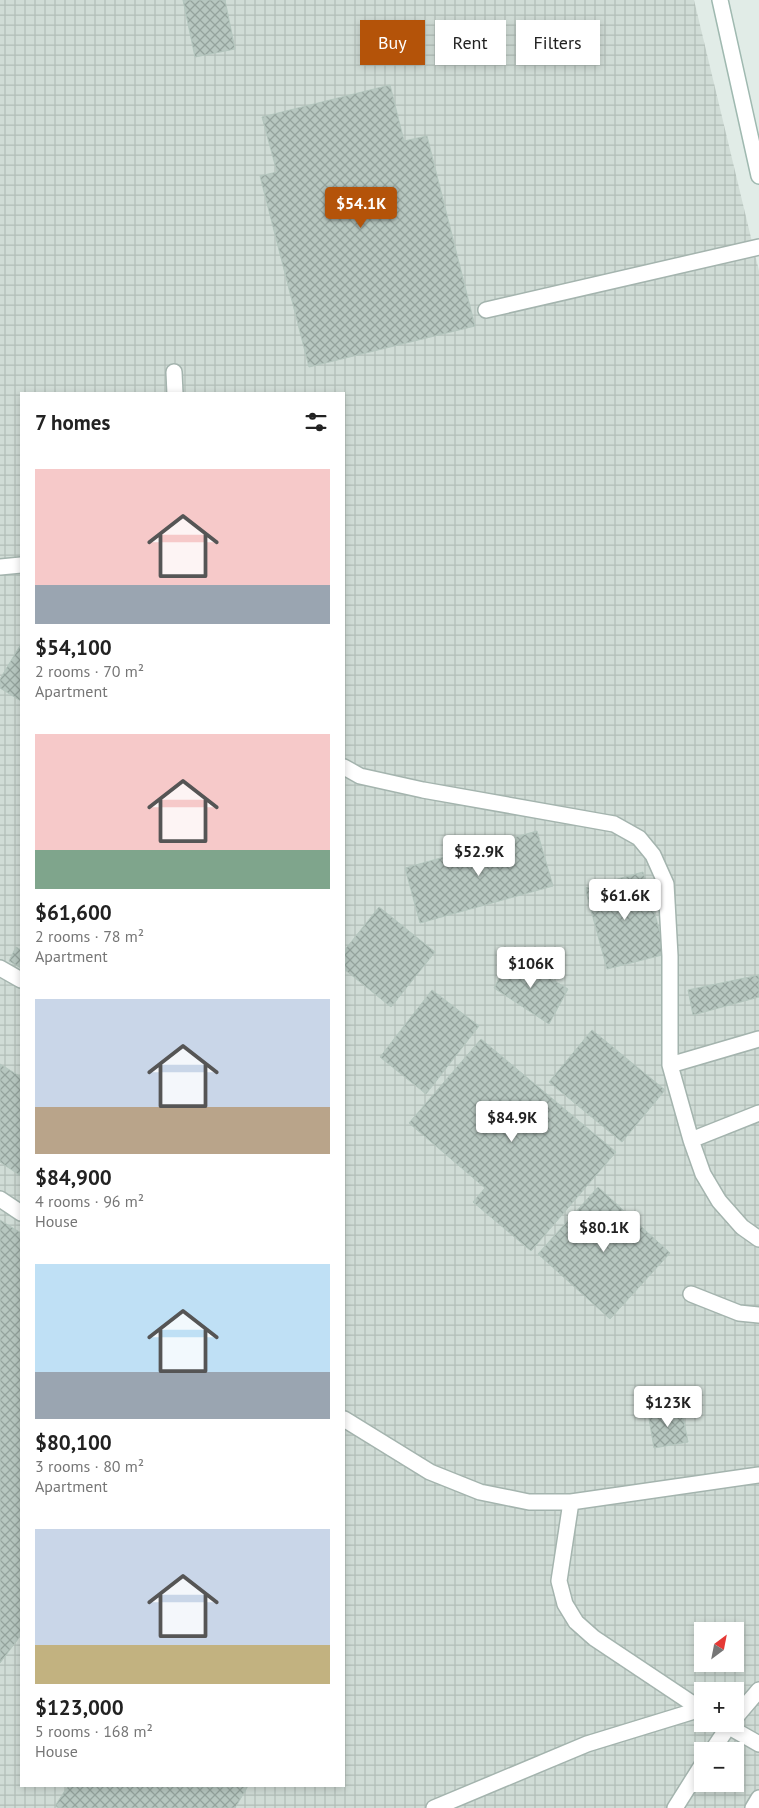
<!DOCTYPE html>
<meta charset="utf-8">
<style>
body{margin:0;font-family:"PT Sans",sans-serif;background:#f2f2f2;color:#222;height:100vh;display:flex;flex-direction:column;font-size:19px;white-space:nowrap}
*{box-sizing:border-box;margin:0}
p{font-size:16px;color:#767676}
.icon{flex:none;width:28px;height:28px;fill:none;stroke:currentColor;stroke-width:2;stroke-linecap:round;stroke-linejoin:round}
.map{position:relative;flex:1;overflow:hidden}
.side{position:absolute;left:20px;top:392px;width:325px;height:1395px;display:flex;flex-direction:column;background:#fff;border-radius:0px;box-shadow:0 2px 8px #0003}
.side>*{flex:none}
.hud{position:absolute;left:360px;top:20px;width:324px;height:45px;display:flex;gap:10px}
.needle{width:32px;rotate:32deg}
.tools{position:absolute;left:694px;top:1622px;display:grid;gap:10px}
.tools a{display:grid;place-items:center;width:50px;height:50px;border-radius:0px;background:#fff;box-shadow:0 2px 8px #0003;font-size:25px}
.price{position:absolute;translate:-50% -42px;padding:0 11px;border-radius:5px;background:#fff;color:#222;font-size:16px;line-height:32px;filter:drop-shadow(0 1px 2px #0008)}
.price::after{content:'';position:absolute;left:50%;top:30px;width:15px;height:11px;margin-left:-8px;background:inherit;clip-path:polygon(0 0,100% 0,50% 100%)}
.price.current{background:#b45309;color:#fff}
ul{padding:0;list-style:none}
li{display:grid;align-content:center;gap:10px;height:265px;padding:0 15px}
li span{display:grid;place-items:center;height:155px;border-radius:0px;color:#555}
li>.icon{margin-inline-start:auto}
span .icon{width:90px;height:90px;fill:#fffc;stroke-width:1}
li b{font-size:21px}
h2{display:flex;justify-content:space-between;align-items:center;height:60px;padding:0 15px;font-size:21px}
.chip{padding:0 18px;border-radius:0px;background:#fff;box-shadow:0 2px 8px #0003;font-size:18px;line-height:45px}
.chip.current{background:#b45309;color:#fff}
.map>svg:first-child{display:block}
.industrial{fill:url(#industrial-grid);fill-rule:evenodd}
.building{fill:url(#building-cross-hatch);stroke:#b4c6be}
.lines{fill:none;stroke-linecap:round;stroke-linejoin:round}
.service-casing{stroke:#a4b4ae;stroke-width:18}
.secondary-casing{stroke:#9fb9b0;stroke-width:18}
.service{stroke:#fff;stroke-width:15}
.secondary{stroke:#fff;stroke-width:15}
</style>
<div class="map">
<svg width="759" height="1808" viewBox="0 0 759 1808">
<defs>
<pattern id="industrial-grid" width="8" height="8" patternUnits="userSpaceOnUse" patternTransform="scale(1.25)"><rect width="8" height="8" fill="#d0dcd6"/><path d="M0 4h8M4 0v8" fill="none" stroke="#b2beb8"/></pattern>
<pattern id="building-cross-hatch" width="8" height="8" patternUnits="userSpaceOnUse" patternTransform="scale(1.25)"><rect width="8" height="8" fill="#b7c7c0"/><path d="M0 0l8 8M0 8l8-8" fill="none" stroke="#94a39d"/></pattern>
</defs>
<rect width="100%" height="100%" fill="#e1ece7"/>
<!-- industrial -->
<path class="industrial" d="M 0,0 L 694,0 L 759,271 L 759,1808 L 0,1808 ZM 21,394 L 344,394 L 344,1786 L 21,1786 ZM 702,1631 L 735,1631 L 735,1664 L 702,1664 ZM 702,1691 L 735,1691 L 735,1724 L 702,1724 ZM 702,1751 L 735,1751 L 735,1784 L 702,1784 Z"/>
<!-- building -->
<path class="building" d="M 183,0 L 225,0 L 235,49 L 195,57 Z
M 390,85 L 404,141 L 427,136 L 475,326 L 309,367 L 260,176 L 277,172 L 262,117 Z
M 21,644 L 21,701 L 0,688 L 0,679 Z
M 537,831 L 553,886 L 420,923 L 405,868 Z
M 643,872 L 666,954 L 607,969 L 585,888 Z
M 379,907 L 435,952 L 391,1007 L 344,969 L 344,951 Z
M 16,947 L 21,950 L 21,968 L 9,961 Z
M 511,955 L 568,989 L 549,1024 L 494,988 Z
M 759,975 L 759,997 L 693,1015 L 688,990 Z
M 432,990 L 479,1026 L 426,1094 L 380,1057 Z
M 592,1030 L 665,1090 L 622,1142 L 549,1082 Z
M 481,1039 L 616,1152 L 531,1251 L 473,1202 L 485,1188 L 409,1123 Z
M 0,1064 L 21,1077 L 21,1176 L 0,1162 Z
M 598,1187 L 670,1253 L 610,1319 L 538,1254 Z
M 0,1220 L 21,1233 L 21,1635 L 0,1663 Z
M 681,1407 L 688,1442 L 654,1448 L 648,1413 Z
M 68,1786 L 225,1787 L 248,1786 L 235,1808 L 59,1808 L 55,1806 Z"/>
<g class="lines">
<!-- service casing -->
<g class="service-casing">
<path id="service" d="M 486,310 L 759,247
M 174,372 L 175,394
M 0,567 L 21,565
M 344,767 L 360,776 L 423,790 L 614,824 L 639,838 L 653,855 L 666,884 L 670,956 L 670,1065 L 691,1140 L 703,1174 L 719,1201 L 742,1227 L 759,1239
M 0,968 L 21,980
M 670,1065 L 759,1039
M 691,1140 L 759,1113
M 0,1199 L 21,1213
M 691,1294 L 739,1313 L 759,1315
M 344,1419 L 430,1472 L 480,1492 L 529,1502 L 571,1502 L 759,1475
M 571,1502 L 559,1581 L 565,1604 L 576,1622 L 594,1638 L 702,1710
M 735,1718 L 759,1690
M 724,1724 L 759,1744
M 712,1751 L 730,1724
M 434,1808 L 587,1744 L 701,1709
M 675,1808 L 702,1765
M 753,1808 L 759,1798"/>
</g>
<!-- secondary casing -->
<g class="secondary-casing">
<path id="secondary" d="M 720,0 L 759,176"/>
</g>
<!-- service -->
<use href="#service" class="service"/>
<!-- secondary -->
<use href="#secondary" class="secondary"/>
</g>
</svg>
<div class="tools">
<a><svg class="needle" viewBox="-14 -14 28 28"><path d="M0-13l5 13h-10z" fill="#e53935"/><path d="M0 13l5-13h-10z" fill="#767676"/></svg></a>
<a>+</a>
<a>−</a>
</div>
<b class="price current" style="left:361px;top:229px">$54.1K</b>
<b class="price" style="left:479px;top:877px">$52.9K</b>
<b class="price" style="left:625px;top:921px">$61.6K</b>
<b class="price" style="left:531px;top:989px">$106K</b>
<b class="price" style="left:512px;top:1143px">$84.9K</b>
<b class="price" style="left:604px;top:1253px">$80.1K</b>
<b class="price" style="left:668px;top:1428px">$123K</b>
<div class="hud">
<a class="chip current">Buy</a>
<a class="chip">Rent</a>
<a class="chip">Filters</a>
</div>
<section class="side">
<h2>7 homes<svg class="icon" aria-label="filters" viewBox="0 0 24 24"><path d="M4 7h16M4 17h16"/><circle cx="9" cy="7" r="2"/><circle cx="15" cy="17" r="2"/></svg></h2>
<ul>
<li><span style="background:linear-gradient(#f6c9c9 75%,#9aa5b1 0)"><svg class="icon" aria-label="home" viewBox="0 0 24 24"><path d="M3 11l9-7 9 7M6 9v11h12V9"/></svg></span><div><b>$54,100</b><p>2 rooms · 70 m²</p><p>Apartment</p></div></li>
<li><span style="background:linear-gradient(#f6c9c9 75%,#7fa58c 0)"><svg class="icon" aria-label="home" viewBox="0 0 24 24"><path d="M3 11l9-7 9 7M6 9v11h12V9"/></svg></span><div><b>$61,600</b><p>2 rooms · 78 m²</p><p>Apartment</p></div></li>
<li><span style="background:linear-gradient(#c9d6e8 70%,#b9a48a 0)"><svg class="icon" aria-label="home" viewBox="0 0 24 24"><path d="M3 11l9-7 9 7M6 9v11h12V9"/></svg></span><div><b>$84,900</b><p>4 rooms · 96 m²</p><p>House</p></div></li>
<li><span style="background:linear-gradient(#bfe0f5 70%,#9aa5b1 0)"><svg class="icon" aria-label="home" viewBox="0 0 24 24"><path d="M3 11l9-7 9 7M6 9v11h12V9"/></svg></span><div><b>$80,100</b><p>3 rooms · 80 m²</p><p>Apartment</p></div></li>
<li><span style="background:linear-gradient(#c9d6e8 75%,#c2b280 0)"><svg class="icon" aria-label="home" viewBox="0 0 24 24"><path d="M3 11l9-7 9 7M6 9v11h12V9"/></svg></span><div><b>$123,000</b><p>5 rooms · 168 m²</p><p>House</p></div></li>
</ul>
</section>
</div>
